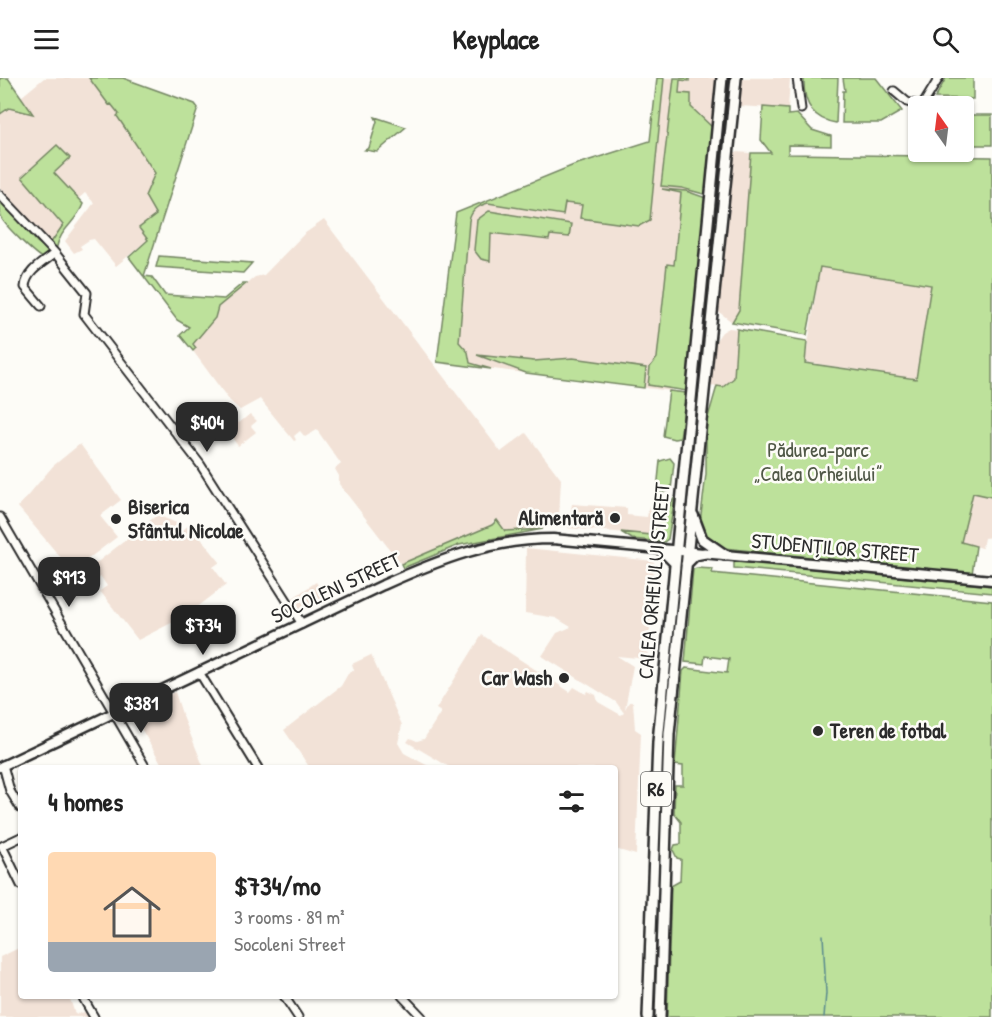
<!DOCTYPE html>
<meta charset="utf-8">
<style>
body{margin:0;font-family:"Patrick Hand",sans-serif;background:#f2f2f2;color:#222;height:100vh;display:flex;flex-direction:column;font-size:22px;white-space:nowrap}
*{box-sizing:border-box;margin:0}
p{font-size:20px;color:#767676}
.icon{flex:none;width:33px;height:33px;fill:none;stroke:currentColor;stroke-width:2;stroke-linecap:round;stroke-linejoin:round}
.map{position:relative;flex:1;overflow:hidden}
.sheet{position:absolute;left:18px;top:687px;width:600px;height:234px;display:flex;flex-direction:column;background:#fff;border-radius:6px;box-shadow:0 2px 4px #0004}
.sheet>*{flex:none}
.needle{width:39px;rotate:346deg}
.fabs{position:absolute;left:908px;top:18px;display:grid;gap:12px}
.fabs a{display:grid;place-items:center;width:66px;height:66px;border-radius:6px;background:#fff;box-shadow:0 2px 4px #0004;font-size:30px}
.price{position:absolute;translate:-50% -51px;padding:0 14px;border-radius:12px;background:#2b2b2b;color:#fff;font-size:20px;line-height:39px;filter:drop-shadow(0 2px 3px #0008)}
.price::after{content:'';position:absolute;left:50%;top:36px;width:18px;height:14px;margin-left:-9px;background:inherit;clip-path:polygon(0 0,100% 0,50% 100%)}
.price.active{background:#222;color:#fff}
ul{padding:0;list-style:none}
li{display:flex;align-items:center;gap:18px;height:150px;padding:0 30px}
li+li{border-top:2px solid #e0e0e0}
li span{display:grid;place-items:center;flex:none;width:168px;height:120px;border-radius:6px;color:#555}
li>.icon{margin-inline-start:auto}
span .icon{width:72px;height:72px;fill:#fffc;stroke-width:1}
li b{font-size:26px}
h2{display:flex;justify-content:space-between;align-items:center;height:72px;padding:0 30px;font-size:26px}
header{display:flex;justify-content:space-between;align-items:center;height:78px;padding:0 30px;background:#fff;font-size:27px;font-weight:800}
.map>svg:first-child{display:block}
.built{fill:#f2e2d7}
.green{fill:#bde19b;stroke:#748663;stroke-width:1.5}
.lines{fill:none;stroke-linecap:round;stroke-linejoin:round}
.stream{stroke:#59898d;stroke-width:1.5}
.minor-casing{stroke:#2b2b2b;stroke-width:11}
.major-casing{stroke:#2b2b2b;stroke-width:13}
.highway-casing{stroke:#2b2b2b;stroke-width:14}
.minor{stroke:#fdfcf7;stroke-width:7}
.major{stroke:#fdfcf7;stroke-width:8}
.highway{stroke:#fdfcf7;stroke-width:9}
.poi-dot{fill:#2b2b2b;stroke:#fdfcf7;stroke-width:2}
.labels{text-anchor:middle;stroke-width:5;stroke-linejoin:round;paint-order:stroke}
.shield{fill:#fdfcf7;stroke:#6a6a68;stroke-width:1.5}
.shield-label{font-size:20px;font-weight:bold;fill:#2b2b2b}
.park-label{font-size:21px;fill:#505847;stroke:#fdfcf7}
.poi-label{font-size:21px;font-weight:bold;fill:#2b2b2b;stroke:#fdfcf7;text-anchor:start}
.street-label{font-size:21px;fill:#2b2b2b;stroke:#fdfcf7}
</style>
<header><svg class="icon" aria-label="menu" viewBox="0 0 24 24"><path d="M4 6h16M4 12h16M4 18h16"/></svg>Keyplace<svg class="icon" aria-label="search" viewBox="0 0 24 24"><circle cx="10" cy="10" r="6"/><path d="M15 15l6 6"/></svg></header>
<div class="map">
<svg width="992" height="939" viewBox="0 0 992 939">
<rect width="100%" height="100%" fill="#fdfcf7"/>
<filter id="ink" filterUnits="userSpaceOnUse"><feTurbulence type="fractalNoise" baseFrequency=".0167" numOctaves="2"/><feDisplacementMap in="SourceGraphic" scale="12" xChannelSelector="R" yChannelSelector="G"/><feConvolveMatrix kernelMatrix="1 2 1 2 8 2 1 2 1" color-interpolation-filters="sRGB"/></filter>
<g filter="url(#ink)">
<!-- built -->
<path class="built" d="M 44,0 L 89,0 L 119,36 L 117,38 L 155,95 L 157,137 L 139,150 L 148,162 L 116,188 L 94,161 L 89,162 L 80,168 L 82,171 L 74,175 L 65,163 L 94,125 L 85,115 L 78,121 L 54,94 L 63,75 L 61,72 L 22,99 L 63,148 L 50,166 L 19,135 L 0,110 L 0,36 L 9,30 L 32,35 L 21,19 Z
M 657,0 L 716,0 L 712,49 L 708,46 L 705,72 L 699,73 L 671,313 L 437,284 L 456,135 L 574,87 L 650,63 Z
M 742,0 L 790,0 L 788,31 L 739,28 Z
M 735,74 L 751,75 L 739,232 L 732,244 L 719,234 L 716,227 Z
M 324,142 L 501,374 L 526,355 L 561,401 L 559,440 L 562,449 L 548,446 L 543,451 L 505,453 L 493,443 L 492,447 L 401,486 L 339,406 L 339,398 L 335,391 L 341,386 L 317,352 L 305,359 L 300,353 L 294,358 L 296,362 L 294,363 L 260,321 L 240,332 L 229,322 L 193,273 L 196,270 L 192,266 L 215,240 L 218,229 L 255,199 L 264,197 L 304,156 Z
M 820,189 L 931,206 L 916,301 L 805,284 Z
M 729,250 L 737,251 L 734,300 L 723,309 L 708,308 L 712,268 L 722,254 Z
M 219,327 L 228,330 L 239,345 L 250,336 L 257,343 L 251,348 L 256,354 L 238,368 L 213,334 Z
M 80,366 L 121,422 L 100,438 L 117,459 L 72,493 L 18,429 L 53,388 Z
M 973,415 L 992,419 L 992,459 L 984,460 L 982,470 L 961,464 Z
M 572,426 L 627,430 L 627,437 L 647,439 L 649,428 L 655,429 L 651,457 L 568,450 Z
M 157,437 L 179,446 L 182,452 L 190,447 L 220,484 L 213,489 L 226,507 L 187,537 L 138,562 L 100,513 L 107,508 L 101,499 L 92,503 L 86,493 L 127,461 L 127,457 L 141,446 L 143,448 Z
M 526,470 L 654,483 L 648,581 L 617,578 L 633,588 L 625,631 L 629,624 L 633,624 L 635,651 L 641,655 L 636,777 L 615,771 L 615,690 L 451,690 L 407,664 L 410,660 L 417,663 L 424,661 L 441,634 L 436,631 L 482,557 L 570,614 L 574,609 L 586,616 L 588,613 L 596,617 L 598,624 L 621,637 L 624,635 L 616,624 L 542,578 L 557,555 L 571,549 L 556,540 L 525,535 Z
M 316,504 L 325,519 L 300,532 L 293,520 Z
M 371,577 L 402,647 L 398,665 L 404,675 L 432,690 L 310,690 L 284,652 L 341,608 L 349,594 L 354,592 L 352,586 Z
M 175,614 L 182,636 L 204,690 L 164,690 L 135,640 L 139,631 Z
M 21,869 L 21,918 L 69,918 L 75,936 L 85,934 L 88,939 L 0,939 L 0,879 Z"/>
<!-- green -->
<path class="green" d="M 0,0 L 8,0 L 33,36 L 9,30 L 0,36 Z
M 89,0 L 123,0 L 195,26 L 198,30 L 144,198 L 152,199 L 165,217 L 224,221 L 243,205 L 247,205 L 218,229 L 215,240 L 193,266 L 196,270 L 193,273 L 180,257 L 189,249 L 177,242 L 129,179 L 148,162 L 139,150 L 156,137 L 145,118 L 155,95 L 117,38 L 119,36 L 111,26 L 109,27 Z
M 657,0 L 664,0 L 650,142 L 639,148 L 580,140 L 582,127 L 565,125 L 563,137 L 488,125 C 477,128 471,133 469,143 L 459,264 L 468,274 L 470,285 L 491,291 L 437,284 L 456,135 L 574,87 L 650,63 Z
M 674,0 L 689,0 L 689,3 L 680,2 L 679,15 L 691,16 L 691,29 L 712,49 L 707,117 L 682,110 L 661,108 Z
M 727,0 L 729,0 L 705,253 L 702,251 Z
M 804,0 L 838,0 L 836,45 C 811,41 803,23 804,0 Z
M 843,0 L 876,0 L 902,33 L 881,45 L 842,45 L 843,13 L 845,13 Z
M 946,0 L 973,0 L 973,21 L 935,20 Z
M 763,29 L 788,31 L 788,37 L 797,36 L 812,52 L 831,58 L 831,68 L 788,67 L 788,76 L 992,79 L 992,419 L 973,415 L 961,464 L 976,468 L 972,496 L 724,470 L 714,467 L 704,460 L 700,445 L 706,396 L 706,346 L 717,308 L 723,309 L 734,300 L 737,251 L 807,263 L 805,285 L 916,301 L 931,207 L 820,189 L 807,257 L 732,244 L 739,232 L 751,75 L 771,75 L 761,62 Z
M 963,37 L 992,37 L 992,67 L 963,67 Z
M 375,39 L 406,49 L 377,74 L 365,72 L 369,70 L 377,43 Z
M 57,67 L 70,80 L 54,95 L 83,126 C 76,145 60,150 56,172 L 50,166 L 63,147 L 22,99 Z
M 662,111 L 686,113 L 706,120 L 687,313 L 648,307 L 650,289 L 657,280 L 667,186 L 674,187 L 681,115 Z
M 0,125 L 4,126 L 37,164 L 51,174 L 45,182 C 35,177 4,147 1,139 C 0,136 0,129 0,125 Z
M 489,133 L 571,146 L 569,159 L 550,157 L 549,162 L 491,155 L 490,183 L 481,181 L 474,172 L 477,142 Z
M 159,178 L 252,185 L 243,195 L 156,189 Z
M 477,277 L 534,283 L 573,280 L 646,290 L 644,310 L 526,295 Z
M 669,313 L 686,315 L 680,360 L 674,361 L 663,358 Z
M 670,380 L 674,385 L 671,412 L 661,415 L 657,412 L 660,383 Z
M 675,419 L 668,461 L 664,464 L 632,461 L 621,454 L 651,457 L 654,435 L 667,432 Z
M 497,442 L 505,453 L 543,451 L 459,467 L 403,490 L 401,486 L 492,447 Z
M 734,483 L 992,508 L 992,515 L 734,490 Z
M 697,490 L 713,491 L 712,495 L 992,523 L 992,939 L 667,939 L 671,808 L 680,803 L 681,781 L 677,780 L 673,772 L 675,767 L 681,766 L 681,744 L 674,735 L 675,707 L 683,707 L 683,688 L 675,687 L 683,593 L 686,590 L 727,595 L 729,581 L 705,578 L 704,586 L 685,584 L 693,491 Z"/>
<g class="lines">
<!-- stream -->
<path class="stream" d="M 823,857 L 826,915 L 824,939"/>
<!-- minor casing -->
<g class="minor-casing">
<path id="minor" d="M 797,0 L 801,31
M 894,13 L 907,24 L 922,28
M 922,28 L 939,0
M 0,117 L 55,175 L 87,215 L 84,236 L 200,386 L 302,546
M 41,228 L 25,209 C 26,193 44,184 55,175
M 0,439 L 146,690
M 199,594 L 258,690
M 3,687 L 10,713 L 21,731
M 21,759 L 2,768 L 21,807
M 82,918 L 94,939
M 284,918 L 298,939
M 402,918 L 422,939"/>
</g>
<!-- major casing -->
<g class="major-casing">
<path id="major" d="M 0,689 L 383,507 C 439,482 491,461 553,461 L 992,502"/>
</g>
<!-- highway casing -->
<g class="highway-casing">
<path id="highway" d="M 693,437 L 702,461 L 725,477
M 661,471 L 674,484
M 686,486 L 695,477 L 705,475
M 648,939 L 658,664 L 722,0
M 660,939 L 669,656 L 736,0"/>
</g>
<!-- minor -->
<use href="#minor" class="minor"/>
<!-- major -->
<use href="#major" class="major"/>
<!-- highway -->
<use href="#highway" class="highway"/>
</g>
</g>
<!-- markers -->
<g class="poi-dot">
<circle cx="615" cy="440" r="6"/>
<circle cx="116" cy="441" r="6"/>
<circle cx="564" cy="600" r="6"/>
<circle cx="818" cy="653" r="6"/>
</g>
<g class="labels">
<!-- shield labels -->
<rect class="shield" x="641" y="694" width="30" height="34" rx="4.5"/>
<g class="shield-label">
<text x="656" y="718">R6</text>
</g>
<!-- park labels -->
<g class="park-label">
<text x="818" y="379">Pădurea-parc<tspan x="818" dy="24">„Calea Orheiului”</tspan></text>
</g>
<!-- poi labels -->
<g class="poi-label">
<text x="128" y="436">Biserica<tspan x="128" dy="24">Sfântul Nicolae</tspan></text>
<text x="603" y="447" text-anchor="end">Alimentară</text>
<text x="552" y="607" text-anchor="end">Car Wash</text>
<text x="830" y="660">Teren de fotbal</text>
</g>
<!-- street labels -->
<g class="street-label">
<text transform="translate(835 470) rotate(5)" y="7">STUDENȚILOR STREET</text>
<text transform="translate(654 503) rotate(-85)" y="7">CALEA ORHEIULUI STREET</text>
<text transform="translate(336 510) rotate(-25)" y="7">SOCOLENI STREET</text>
</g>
</g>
</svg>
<div class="fabs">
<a><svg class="needle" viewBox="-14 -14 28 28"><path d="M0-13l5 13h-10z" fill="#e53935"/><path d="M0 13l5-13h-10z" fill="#767676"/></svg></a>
</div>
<b class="price" style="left:207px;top:375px">$404</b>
<b class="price" style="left:69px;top:530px">$913</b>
<b class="price active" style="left:203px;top:578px">$734</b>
<b class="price" style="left:141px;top:656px">$381</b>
<section class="sheet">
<h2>4 homes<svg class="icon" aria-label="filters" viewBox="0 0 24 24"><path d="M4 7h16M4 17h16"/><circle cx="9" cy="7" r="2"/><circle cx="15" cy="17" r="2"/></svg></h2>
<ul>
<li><span style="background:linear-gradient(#ffd9b3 75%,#9aa5b1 0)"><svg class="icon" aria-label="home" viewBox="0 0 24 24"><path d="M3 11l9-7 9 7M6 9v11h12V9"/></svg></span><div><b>$734/mo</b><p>3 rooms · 89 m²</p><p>Socoleni Street</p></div></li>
</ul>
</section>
</div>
